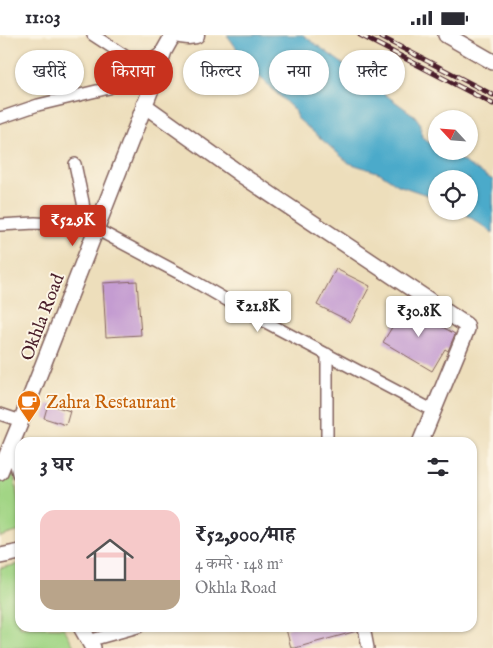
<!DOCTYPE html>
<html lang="hi">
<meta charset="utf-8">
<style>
body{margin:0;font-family:"IM FELL English","Noto Serif Devanagari",serif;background:#f2f2f3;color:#2b2b33;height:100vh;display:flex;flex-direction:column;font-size:19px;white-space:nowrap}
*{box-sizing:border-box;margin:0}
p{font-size:16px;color:#7c7c81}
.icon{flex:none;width:28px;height:28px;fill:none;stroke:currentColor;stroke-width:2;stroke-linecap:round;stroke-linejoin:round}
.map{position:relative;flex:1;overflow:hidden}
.panel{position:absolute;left:15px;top:402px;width:462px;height:195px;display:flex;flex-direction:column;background:#fff;border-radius:15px;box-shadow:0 1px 4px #0004}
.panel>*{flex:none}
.guide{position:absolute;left:15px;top:15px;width:464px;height:45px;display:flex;gap:10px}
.needle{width:32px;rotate:296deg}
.controls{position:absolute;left:428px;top:75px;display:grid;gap:10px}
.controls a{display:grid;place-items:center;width:50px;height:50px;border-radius:50%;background:#fff;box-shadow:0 1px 4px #0004;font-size:25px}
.price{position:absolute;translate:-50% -42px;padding:0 11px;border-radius:5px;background:#fff;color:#222;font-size:16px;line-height:32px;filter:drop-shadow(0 1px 2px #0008)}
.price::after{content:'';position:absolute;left:50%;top:30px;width:15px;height:11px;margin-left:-8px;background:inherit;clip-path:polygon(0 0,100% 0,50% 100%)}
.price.active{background:#c8321e;color:#fff}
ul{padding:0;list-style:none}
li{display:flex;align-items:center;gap:15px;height:125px;padding:0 25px}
li span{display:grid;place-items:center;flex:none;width:140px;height:100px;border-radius:15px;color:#555}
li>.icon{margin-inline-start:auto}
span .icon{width:60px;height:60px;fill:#fffc;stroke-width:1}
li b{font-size:21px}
h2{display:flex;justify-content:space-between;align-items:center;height:60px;padding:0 25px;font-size:21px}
.tag{padding:0 18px;border-radius:22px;background:#fff;box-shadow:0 1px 4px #0004;font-size:18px;line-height:45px}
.tag.active{background:#c8321e;color:#fff}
.status{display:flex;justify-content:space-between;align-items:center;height:35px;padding:0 25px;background:#fff;direction:ltr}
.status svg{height:14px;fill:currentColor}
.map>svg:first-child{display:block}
.green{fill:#a2d585;stroke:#767a58}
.water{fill:#4baaca;stroke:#4a647a}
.building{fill:#c49cd1}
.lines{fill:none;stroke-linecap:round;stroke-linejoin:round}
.minor-casing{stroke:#83625d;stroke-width:14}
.tertiary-casing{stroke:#83625d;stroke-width:18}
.secondary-casing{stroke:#83625d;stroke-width:19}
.minor{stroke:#fff;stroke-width:11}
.tertiary{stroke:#fff;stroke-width:15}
.secondary{stroke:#fff;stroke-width:16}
.rail-casing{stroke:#4a1f2b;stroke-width:5}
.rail{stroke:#fcf5e5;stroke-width:3;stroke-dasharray:9;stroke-linecap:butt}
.labels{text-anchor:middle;stroke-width:4;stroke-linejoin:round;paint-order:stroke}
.street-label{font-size:18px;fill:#4a1f2b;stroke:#fcf5e5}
.food-label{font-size:18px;fill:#c56008;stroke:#fcf5e5;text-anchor:start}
</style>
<div class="status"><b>11:03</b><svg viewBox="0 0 49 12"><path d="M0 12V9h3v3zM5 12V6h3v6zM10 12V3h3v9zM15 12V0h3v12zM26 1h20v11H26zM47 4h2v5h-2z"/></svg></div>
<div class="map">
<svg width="493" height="613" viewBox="0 0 493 613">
<rect width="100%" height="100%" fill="#fcf5e5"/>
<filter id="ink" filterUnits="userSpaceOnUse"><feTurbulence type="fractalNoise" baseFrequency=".02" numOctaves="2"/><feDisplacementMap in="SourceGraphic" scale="10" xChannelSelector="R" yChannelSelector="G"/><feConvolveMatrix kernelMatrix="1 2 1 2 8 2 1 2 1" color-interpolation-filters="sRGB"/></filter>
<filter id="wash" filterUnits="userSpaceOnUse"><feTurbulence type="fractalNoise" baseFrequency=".0096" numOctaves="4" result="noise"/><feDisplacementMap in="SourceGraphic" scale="20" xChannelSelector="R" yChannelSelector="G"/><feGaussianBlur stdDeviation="1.12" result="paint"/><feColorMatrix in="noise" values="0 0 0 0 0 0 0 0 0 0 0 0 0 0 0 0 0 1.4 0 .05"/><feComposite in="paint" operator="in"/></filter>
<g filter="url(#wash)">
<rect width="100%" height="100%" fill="#eddebb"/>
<!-- green -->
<path class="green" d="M 13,433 L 20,478 L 20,496 L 0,502 L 0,441 L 2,435 Z
M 20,529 L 20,592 L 64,593 L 75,613 L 0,613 L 0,533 Z"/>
<!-- water -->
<path class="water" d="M 227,0 L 303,0 L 415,81 L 420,88 L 422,102 L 436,113 L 436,116 L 445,116 L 451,119 L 493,145 L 493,198 L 461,176 L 469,176 L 469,144 L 436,144 L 436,163 L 398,150 L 380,138 L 349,128 L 297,83 L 294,75 L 251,33 Z"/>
<g id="blocks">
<!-- building -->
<path class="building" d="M 336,234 L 370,251 L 351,287 L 317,270 Z
M 137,246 L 141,300 L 106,302 L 103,248 Z
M 405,271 L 455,299 L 448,316 L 445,314 L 432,336 L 383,307 Z
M 48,369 L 70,376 L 66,390 L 44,383 Z
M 292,592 L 357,592 L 357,596 L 295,613 L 291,613 L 286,594 Z"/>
</g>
</g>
<g filter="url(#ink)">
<use href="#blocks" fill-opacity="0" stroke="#83625d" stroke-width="1"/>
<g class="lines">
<!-- minor casing -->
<g class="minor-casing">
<path id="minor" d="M 93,0 L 142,32
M 0,83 L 38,70 L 109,53 L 125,44 L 164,16
M 75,129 L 83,167 L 86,191
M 0,190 L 35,188 L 86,191 L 96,194 L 190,244 L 258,283 L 434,376
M 327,319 L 327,408
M 0,379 L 21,386
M 364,592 L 368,613
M 88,606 L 138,592"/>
</g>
<!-- tertiary casing -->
<g class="tertiary-casing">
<path id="tertiary" d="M 446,0 L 493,27
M 144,70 L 243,141 L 466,290 L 467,294 L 420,408
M 11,412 L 17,426 L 20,438
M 0,437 L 21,386 L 153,49 L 164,16 L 173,0
M 0,521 L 20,517
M 81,592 L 93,613"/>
</g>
<!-- secondary casing -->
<g class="secondary-casing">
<path id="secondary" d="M 180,0 L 188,1 L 196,0"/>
</g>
<!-- minor -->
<use href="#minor" class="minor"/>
<!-- tertiary -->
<use href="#tertiary" class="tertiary"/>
<!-- secondary -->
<use href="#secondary" class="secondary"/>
<!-- rail casing -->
<g class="rail-casing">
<path id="rail" d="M 360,0 L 493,69
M 377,0 L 493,60"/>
</g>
<!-- rail -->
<use href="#rail" class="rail"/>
</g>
</g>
<!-- icons -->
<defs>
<g id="cafe-pin" transform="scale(1.25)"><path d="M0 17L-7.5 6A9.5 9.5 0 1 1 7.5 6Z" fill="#e8710a" stroke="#fcf5e5"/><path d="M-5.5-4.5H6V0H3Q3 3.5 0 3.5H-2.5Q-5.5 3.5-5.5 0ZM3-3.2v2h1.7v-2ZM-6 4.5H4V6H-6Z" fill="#fff"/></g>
</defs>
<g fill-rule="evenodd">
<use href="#cafe-pin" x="29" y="367"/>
</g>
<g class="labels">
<!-- street labels -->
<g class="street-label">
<text transform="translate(42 282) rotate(-69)" y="6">Okhla Road</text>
</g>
<!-- food labels -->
<g class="food-label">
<text x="46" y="373">Zahra Restaurant</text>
</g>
</g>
</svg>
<div class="controls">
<a><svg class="needle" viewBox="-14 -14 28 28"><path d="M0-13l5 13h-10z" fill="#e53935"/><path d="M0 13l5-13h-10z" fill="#7c7c81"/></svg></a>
<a><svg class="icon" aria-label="locate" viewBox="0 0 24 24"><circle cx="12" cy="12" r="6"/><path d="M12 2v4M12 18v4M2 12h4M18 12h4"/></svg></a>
</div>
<b class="price active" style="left:73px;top:212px">₹52.9K</b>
<b class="price" style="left:258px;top:298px">₹21.8K</b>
<b class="price" style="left:419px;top:303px">₹30.8K</b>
<div class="guide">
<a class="tag">खरीदें</a>
<a class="tag active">किराया</a>
<a class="tag">फ़िल्टर</a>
<a class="tag">नया</a>
<a class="tag">फ़्लैट</a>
</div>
<section class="panel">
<h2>3 घर<svg class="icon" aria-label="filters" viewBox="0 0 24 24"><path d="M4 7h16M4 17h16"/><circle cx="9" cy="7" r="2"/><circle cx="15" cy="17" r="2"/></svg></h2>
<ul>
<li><span style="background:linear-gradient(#f6c9c9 70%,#b9a48a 0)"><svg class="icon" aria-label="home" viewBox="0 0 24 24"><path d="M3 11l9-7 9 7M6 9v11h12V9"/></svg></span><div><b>₹52,900/माह</b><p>4 कमरे · 148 m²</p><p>Okhla Road</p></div></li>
</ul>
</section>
</div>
